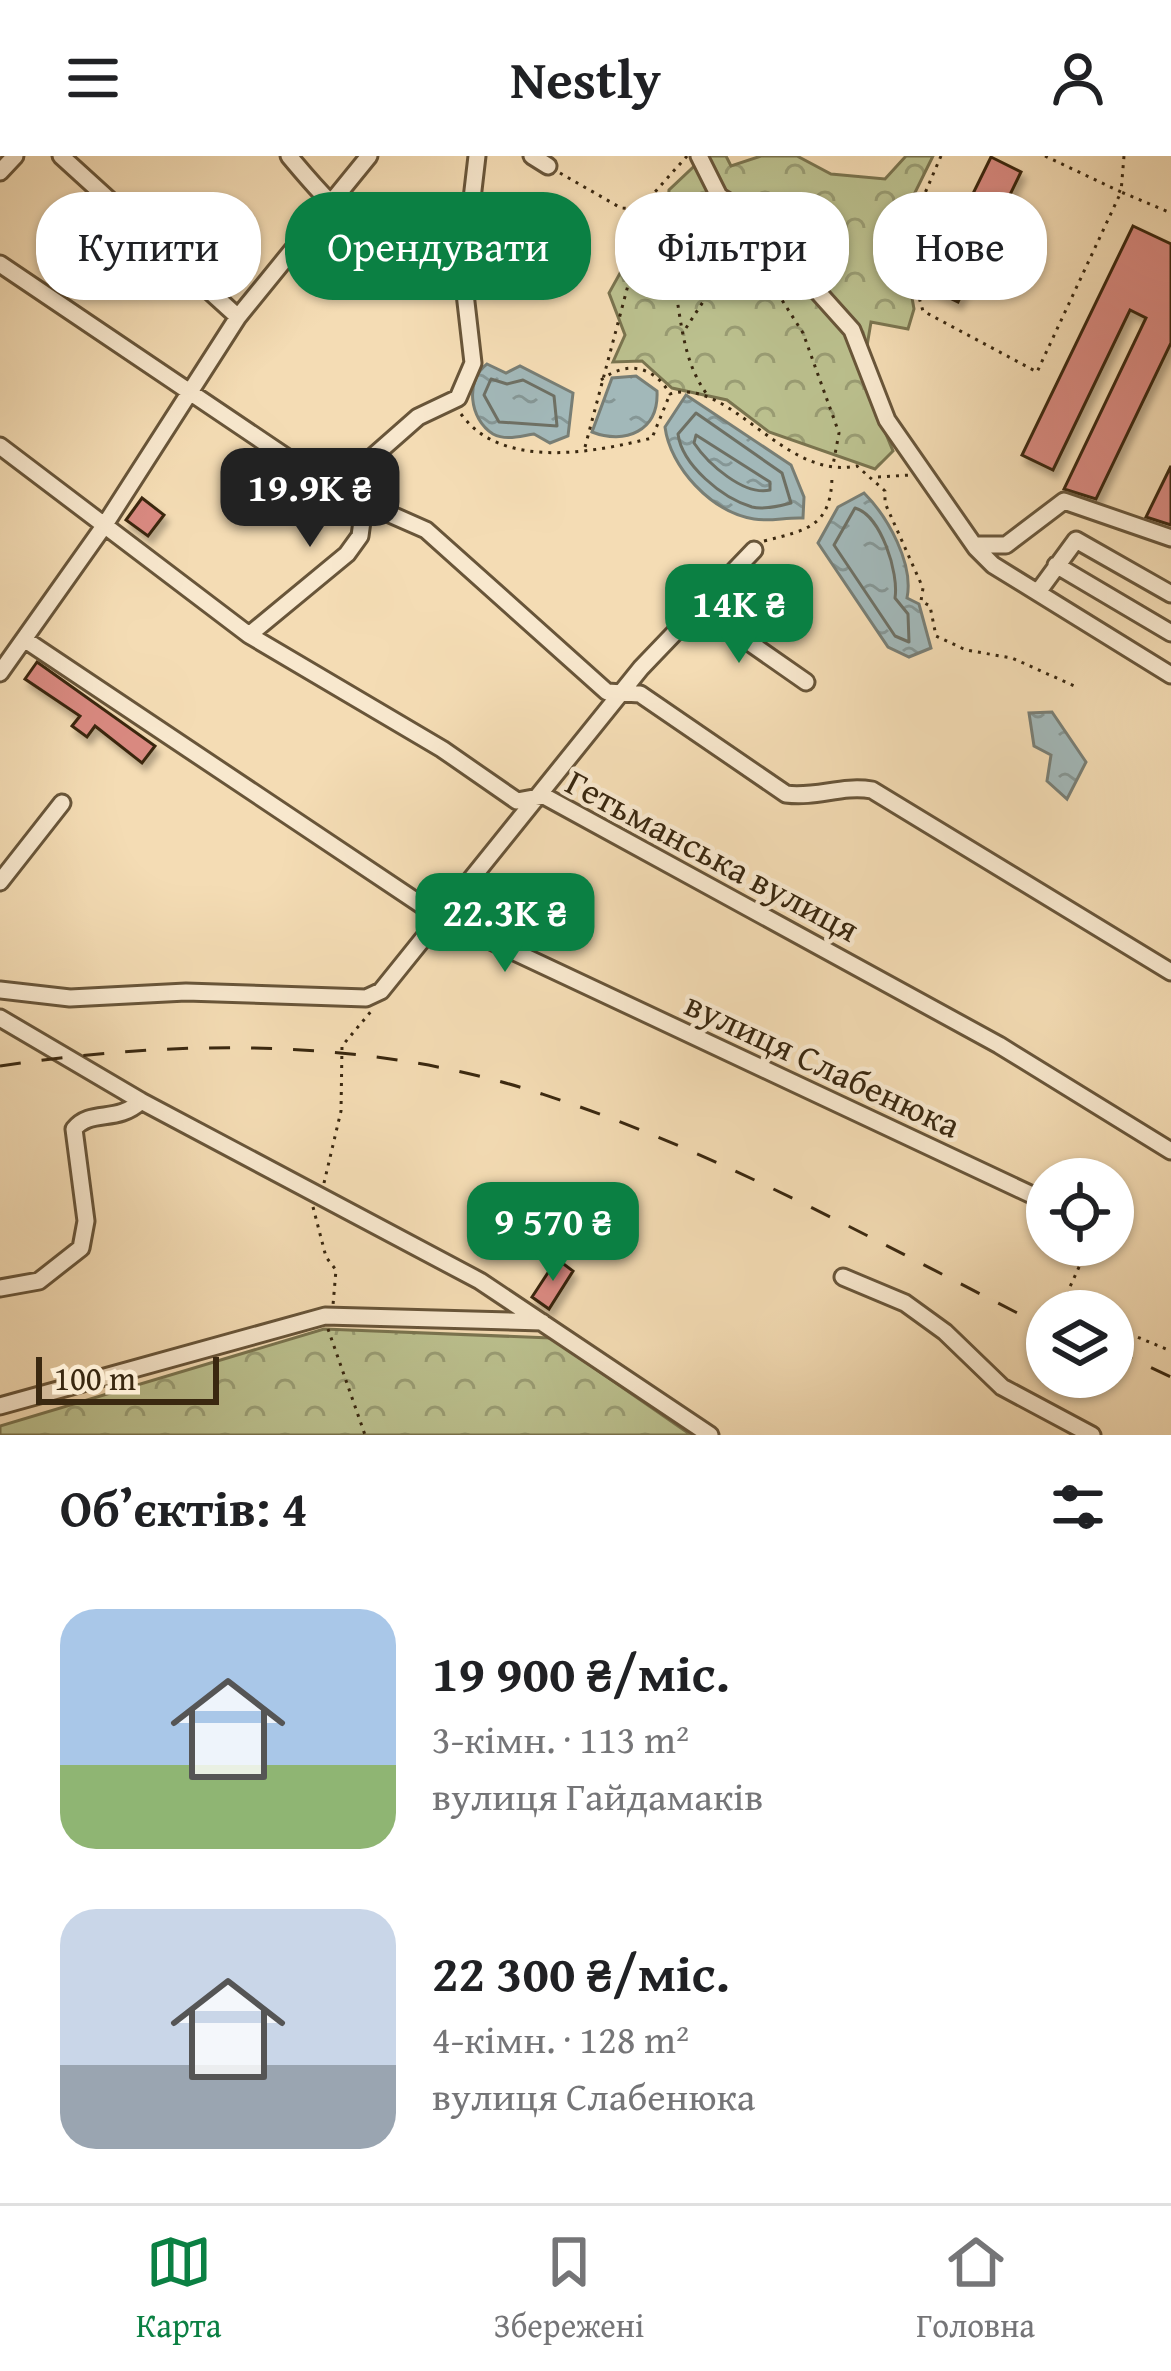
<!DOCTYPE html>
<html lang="uk">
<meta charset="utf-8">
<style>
body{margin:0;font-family:"Gentium Book Plus",serif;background:#f6f6f6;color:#202124;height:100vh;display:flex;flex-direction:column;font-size:45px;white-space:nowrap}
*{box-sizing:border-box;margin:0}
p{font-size:39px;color:#757577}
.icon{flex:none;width:66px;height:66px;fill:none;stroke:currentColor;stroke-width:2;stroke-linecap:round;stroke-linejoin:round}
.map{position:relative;height:1279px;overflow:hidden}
.drawer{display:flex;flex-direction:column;background:#fff;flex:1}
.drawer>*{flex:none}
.hud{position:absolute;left:36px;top:36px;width:1101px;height:108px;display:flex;gap:24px}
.fabs{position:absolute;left:1026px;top:1002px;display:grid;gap:24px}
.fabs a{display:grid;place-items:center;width:108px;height:108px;border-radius:50%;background:#fff;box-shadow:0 3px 9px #0004;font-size:60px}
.scale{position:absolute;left:36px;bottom:30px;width:183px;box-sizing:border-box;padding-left:12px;border:6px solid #3a2810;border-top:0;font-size:33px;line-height:42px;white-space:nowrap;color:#3a2810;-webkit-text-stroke:9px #f8e8ce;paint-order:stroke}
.price{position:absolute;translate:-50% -102px;padding:0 27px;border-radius:24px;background:#0b8043;color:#fff;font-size:39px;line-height:78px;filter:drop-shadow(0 3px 6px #0008)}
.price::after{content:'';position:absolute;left:50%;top:72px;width:36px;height:27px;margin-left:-18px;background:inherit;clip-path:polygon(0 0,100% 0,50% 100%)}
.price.on{background:#222;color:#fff}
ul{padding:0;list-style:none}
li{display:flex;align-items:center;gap:36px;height:300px;padding:0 60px}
li span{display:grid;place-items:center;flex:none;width:336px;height:240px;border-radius:36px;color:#555}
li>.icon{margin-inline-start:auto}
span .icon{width:144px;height:144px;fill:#fffc;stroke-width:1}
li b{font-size:51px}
h2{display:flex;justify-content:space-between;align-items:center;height:144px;padding:0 60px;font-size:51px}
.pill{padding:0 42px;border-radius:48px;background:#fff;box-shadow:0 3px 9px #0004;font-size:42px;line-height:108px}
.pill.on{background:#0b8043;color:#fff}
header{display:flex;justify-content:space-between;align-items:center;height:156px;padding:0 60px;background:#fff;font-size:54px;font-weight:700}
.menu{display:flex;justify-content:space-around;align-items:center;height:168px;border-top:3px solid #e0e0e0;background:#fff;font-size:33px;color:#757577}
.menu a{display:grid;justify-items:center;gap:6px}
.menu .on{color:#0b8043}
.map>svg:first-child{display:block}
.forest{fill:url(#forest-crowns);stroke:#7a744f;stroke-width:3}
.water{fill:url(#water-ripples);stroke:#787e75;stroke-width:3}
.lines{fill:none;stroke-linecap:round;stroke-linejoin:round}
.shore{stroke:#6e7064;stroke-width:3}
.building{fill:#d98980;stroke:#3a2810;stroke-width:3;filter:url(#shadow)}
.minor-casing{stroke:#685539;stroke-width:21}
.path{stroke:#3a2810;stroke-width:3;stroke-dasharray:3 6;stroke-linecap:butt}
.minor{stroke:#f8e8ce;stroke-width:15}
.rail{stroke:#3a2810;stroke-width:3;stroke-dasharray:21 21;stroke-linecap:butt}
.labels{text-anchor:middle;stroke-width:9;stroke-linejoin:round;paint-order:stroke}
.street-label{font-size:36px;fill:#3a2810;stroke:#f8e8ce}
</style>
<header><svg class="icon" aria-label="menu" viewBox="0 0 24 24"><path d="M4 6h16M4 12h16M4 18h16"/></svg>Nestly<svg class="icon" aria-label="person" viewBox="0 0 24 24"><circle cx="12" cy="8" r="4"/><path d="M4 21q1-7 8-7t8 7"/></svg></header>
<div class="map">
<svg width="1171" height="1279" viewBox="0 0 1171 1279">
<defs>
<pattern id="forest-crowns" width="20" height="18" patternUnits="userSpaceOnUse" patternTransform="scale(3)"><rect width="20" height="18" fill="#bbc08e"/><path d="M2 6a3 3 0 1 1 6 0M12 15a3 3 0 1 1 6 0" fill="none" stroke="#999c73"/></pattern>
<pattern id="water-ripples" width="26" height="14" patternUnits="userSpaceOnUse" patternTransform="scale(3)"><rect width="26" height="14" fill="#a2b8b9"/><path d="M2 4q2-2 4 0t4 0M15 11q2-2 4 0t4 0" fill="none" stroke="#859695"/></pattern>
<filter id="shadow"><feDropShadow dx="4" dy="7" stdDeviation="3" flood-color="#0004"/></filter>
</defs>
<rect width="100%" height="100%" fill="#f4dcb4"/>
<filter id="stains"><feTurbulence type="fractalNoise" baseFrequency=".00167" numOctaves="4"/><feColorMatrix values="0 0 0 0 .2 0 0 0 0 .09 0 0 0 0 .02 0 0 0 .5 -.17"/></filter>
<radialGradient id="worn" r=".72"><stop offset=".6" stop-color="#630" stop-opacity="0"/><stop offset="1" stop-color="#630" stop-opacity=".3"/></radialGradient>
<!-- forest -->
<path class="forest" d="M 705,0 L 726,0 L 731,10 L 761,0 L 797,0 L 831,18 L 885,23 L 906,0 L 933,0 L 899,69 L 914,153 L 908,173 L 871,166 L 862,220 L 893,295 L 875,313 L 769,276 L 727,244 L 672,232 L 642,205 L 613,206 L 625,179 L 609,137 L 634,92 L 667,62 L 669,34 Z
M 324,1173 L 551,1182 L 691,1279 L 0,1279 L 0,1270 Z"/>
<!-- water -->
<path class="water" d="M 487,208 L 506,217 L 520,210 L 573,237 L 568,280 L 550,287 L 534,278 C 520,280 506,285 493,278 C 469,263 465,224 487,208 Z
M 636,220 L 657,235 C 659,275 625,289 592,276 L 612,222 Z
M 686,239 L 791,309 L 804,341 L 803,362 C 786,361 770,366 754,363 C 711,356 670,311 665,271 Z
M 864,337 C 888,361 914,408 907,442 L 919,448 L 931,492 L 909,501 L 888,491 L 818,387 L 838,351 Z
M 1052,556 L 1086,606 L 1067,643 L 1047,625 L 1051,599 L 1034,590 L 1029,557 Z"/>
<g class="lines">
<!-- shore -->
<path class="shore" d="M 491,223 L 507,228 L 523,224 L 554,240 L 557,270 L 499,266 L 484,239 Z
M 696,257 L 782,317 L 791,347 C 780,350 764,354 752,351 C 722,342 682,309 678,278 Z
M 696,279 L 770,326 L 770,334 C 744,340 708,308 694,287 Z
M 855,352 C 881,359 899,417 895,442 L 908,458 L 909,486 L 895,480 L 834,389 Z"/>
</g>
<!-- building -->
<path class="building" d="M 991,1 L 1021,16 L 958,146 L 927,131 Z
M 1133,70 L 1171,88 L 1171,187 L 1096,343 L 1064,333 L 1146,162 L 1130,154 L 1053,314 L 1022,299 Z
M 1171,310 L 1171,369 L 1146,361 Z
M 142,342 L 164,359 L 148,380 L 126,364 Z
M 37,506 L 155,590 L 142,607 L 95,570 L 87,581 L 72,570 L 80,560 L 25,523 Z
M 557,1103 L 573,1115 L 549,1153 L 532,1141 Z"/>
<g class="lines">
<!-- minor casing -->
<g class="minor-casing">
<path id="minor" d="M 61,0 L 238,161
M 289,0 C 353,77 371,85 463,120
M 532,0 L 548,10
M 699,0 L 719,40 L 749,59 L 852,174 L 887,264 L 976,392 L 993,409 L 1171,519
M 0,16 L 15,0
M 0,108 L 335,334 L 426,374 L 607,536 L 640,538 L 786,638 C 817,642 841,629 872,634 L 1171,816
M 0,290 L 249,479 L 442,593 L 517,645 L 544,640 L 999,889 L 1171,995
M 335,334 L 418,261 L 458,242 L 473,207 L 463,120 L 477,0
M 974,389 L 1006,389 L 1064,345 L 1171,382
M 1056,409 L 1171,477
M 1038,436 L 1076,384 L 1171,438
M 700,452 L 806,526
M 249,479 L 347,398 L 360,380 L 370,306
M 24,483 L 438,760 L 1047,1046
M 0,517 L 104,370 L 238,161 L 369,0
M 0,726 L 62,647
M 0,834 L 70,842 L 186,836 L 366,842 L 381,835 L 641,512 L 754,394
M 0,862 L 141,945 L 480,1125 L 710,1279
M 1082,1089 L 1085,1096
M 843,1121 L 905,1147 L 945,1176 L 1002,1231 L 1092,1279
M 0,1132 L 39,1125 L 81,1092 L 86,1065 L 74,973 C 91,952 117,968 141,945
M 0,1250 L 325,1160 L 542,1166"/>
</g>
<!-- path -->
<path class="path" d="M 941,0 L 903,88 L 923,155 L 1037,216 L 1121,36 L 1171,57
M 1045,0 L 1121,36 L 1124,0
M 560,17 L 621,52 L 648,54 L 655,36 L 687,0
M 649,55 C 688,115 668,189 709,241
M 729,61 L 803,177 L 839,277 L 833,309
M 686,172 L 712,132 L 735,80
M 601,224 C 627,204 654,210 670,238 C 730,220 783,325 857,310 L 885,335 L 885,347 L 923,432 L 921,445 L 930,450 L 936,480 L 966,494 L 1012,502 L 1079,532
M 461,258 C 502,315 595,296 652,282 L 670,238
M 585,291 L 648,54
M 878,321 L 910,319
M 764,385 C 807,374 832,371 832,318
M 324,1027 L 341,955 L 342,890 L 373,853
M 313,1051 L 326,1101 L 336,1114 L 333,1149
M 1076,1155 L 1068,1135 L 1080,1109
M 1113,1171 L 1171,1195
M 328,1173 L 365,1279"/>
<!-- minor -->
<use href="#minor" class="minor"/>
<!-- rail -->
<path class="rail" d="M 0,910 C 179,883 368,881 542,938 C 718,995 882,1089 1047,1172
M 1113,1194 L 1171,1221"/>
</g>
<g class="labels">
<!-- street labels -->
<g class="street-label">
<text transform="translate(713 699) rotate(28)" y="13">Гетьманська вулиця</text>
<text transform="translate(823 908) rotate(25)" y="13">вулиця Слабенюка</text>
</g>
</g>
<rect width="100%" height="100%" filter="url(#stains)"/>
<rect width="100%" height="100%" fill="url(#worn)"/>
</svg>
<div class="fabs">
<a><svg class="icon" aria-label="locate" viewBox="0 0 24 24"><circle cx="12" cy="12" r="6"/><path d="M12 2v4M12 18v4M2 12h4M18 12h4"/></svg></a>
<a><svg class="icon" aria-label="layers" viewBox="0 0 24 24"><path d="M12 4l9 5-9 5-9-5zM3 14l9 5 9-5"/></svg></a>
</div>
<div class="scale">100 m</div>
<b class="price on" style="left:310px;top:394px">19.9K ₴</b>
<b class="price" style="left:739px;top:510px">14K ₴</b>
<b class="price" style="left:505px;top:819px">22.3K ₴</b>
<b class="price" style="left:553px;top:1128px">9 570 ₴</b>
<div class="hud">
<a class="pill">Купити</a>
<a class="pill on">Орендувати</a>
<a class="pill">Фільтри</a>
<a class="pill">Нове</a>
</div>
</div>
<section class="drawer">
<h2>Об’єктів: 4<svg class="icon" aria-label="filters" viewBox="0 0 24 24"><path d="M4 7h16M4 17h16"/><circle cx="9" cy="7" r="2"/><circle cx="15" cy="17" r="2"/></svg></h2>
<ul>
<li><span style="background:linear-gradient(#a9c7e8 65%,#8fb573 0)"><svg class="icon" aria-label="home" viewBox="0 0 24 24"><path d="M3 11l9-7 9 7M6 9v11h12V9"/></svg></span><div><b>19 900 ₴/міс.</b><p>3-кімн. · 113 m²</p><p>вулиця Гайдамаків</p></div></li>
<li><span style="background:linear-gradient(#c9d6e8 65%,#9aa5b1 0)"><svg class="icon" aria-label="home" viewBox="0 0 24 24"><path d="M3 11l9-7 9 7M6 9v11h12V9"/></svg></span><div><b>22 300 ₴/міс.</b><p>4-кімн. · 128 m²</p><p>вулиця Слабенюка</p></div></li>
</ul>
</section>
<nav class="menu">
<a class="on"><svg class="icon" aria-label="map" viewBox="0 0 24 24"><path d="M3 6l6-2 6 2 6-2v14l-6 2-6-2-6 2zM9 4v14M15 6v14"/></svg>Карта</a>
<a><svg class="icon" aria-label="saved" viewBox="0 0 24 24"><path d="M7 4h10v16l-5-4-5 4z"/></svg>Збережені</a>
<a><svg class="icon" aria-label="home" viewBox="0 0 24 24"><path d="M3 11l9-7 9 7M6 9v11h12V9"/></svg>Головна</a>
</nav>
